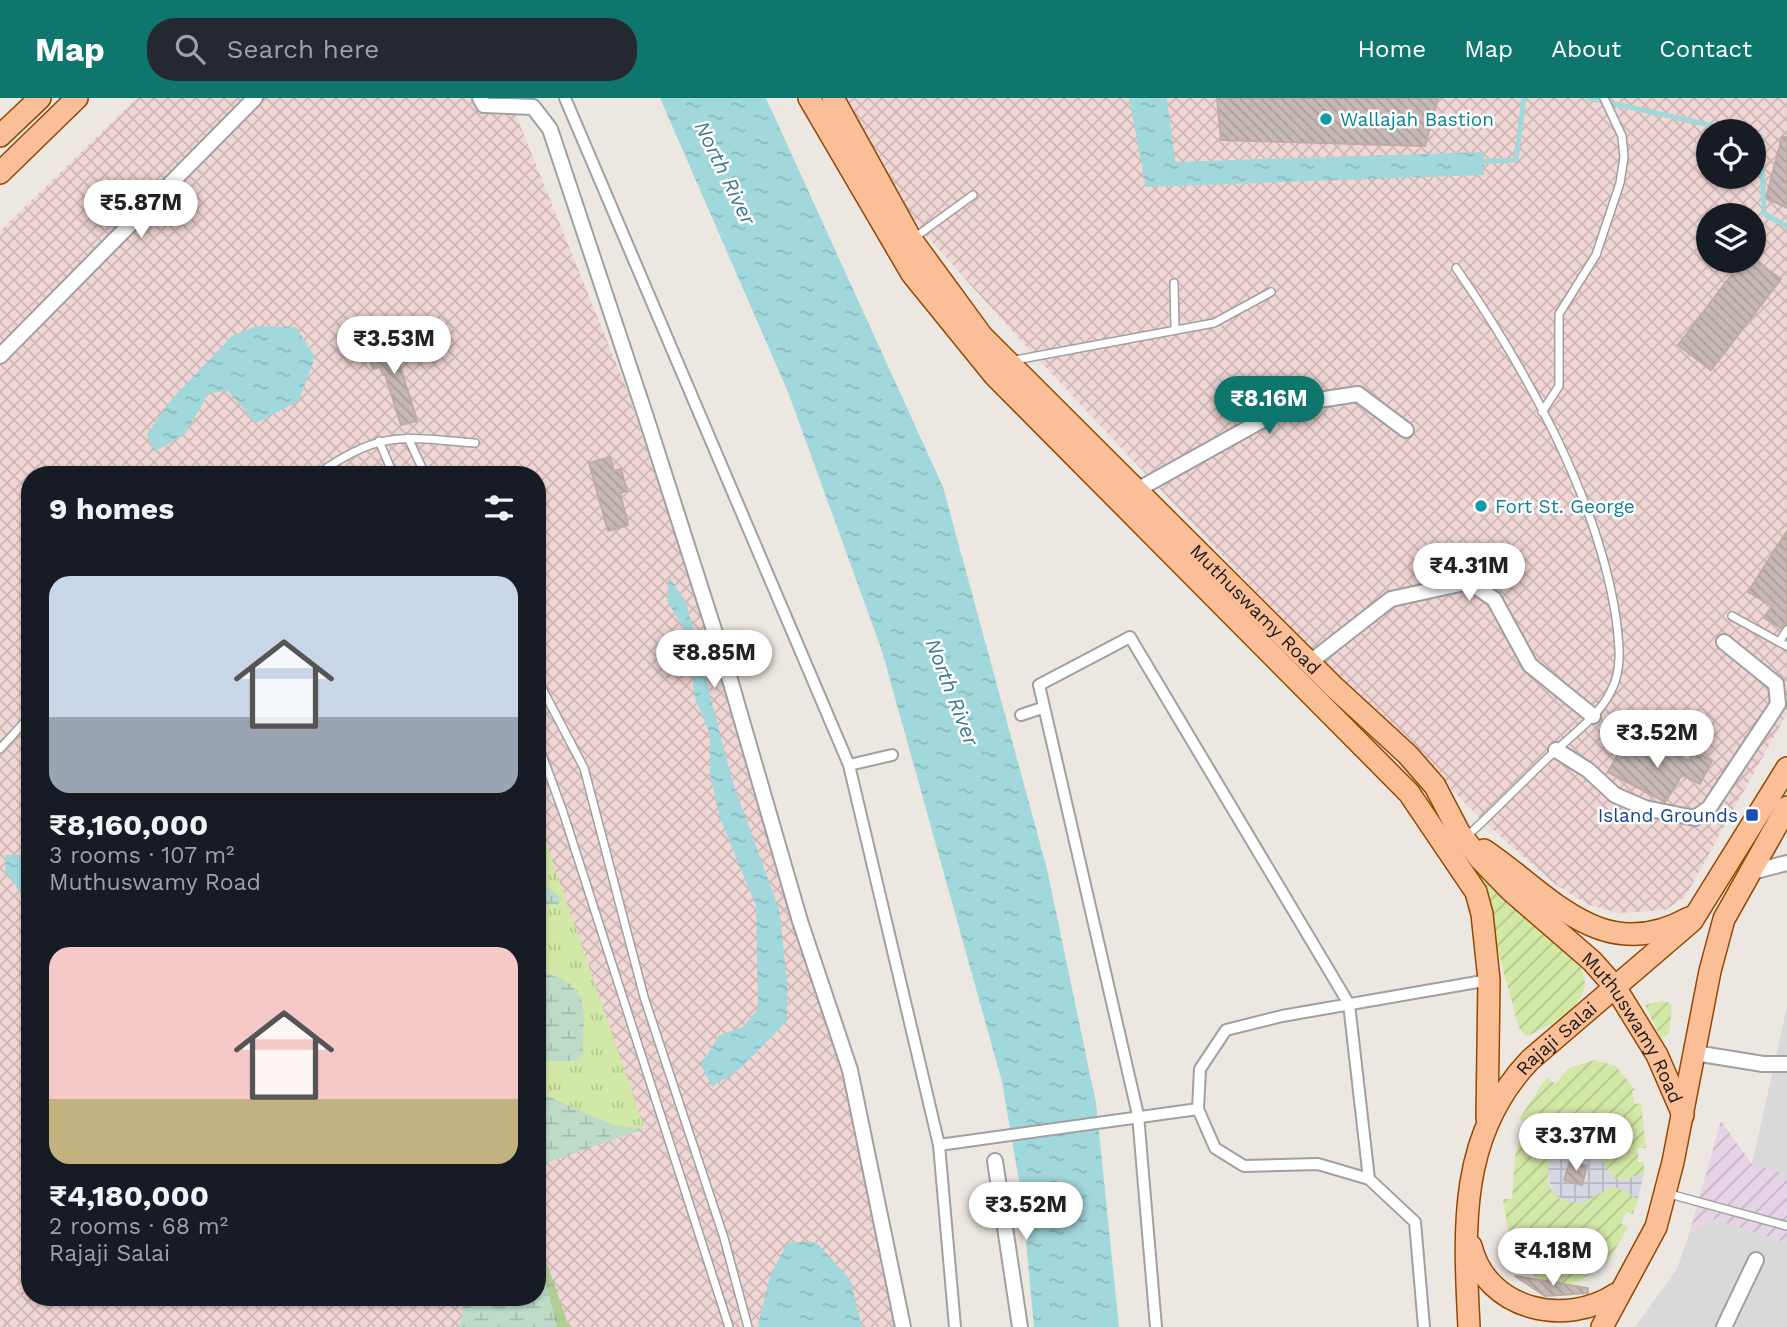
<!DOCTYPE html>
<meta charset="utf-8">
<style>
body{margin:0;font-family:"Work Sans",sans-serif;background:#242831;color:#f1f3f6;height:100vh;display:flex;flex-direction:column;font-size:26px;white-space:nowrap}
*{box-sizing:border-box;margin:0}
p{font-size:23px;color:#9ea1a6}
.icon{flex:none;width:38px;height:38px;fill:none;stroke:currentColor;stroke-width:2;stroke-linecap:round;stroke-linejoin:round}
.map{position:relative;flex:1;overflow:hidden}
.sheet{position:absolute;left:21px;top:368px;width:525px;height:840px;display:flex;flex-direction:column;background:#171b24;border-radius:28px;box-shadow:0 2px 5px #0004}
.sheet>*{flex:none}
.tools{position:absolute;left:1696px;top:21px;display:grid;gap:14px}
.tools a{display:grid;place-items:center;width:70px;height:70px;border-radius:50%;background:#171b24;box-shadow:0 2px 5px #0004;font-size:35px}
.price{position:absolute;translate:-50% -60px;padding:0 16px;border-radius:24px;background:#fff;color:#222;font-size:23px;line-height:46px;filter:drop-shadow(0 2px 4px #0008)}
.price::after{content:'';position:absolute;left:50%;top:42px;width:21px;height:16px;margin-left:-10px;background:inherit;clip-path:polygon(0 0,100% 0,50% 100%)}
.price.current{background:#0f766e;color:#fff}
ul{padding:0;list-style:none}
li{display:grid;align-content:center;gap:14px;height:371px;padding:0 28px}
li span{display:grid;place-items:center;height:217px;border-radius:21px;color:#555}
li>.icon{margin-inline-start:auto}
span .icon{width:126px;height:126px;fill:#fffc;stroke-width:1}
li b{font-size:30px}
h2{display:flex;justify-content:space-between;align-items:center;height:84px;padding:0 28px;font-size:30px}
header{display:flex;align-items:center;gap:42px;box-sizing:border-box;height:98px;padding:0 35px;background:#0f766e;color:#fff}
header strong{font-size:33px}
nav{display:flex;gap:38px;margin-inline-start:auto;font-size:24px}
.search{width:490px;height:63px;background:#242831;display:flex;align-items:center;gap:18px;box-sizing:border-box;padding:0 24px;border-radius:28px;color:#9ea1a6;font-size:26px}
.map>svg:first-child{display:block}
.residential{fill:#dad9d9}
.industrial{fill:url(#industrial-furrows)}
.military{fill:url(#military-cross-hatch);fill-rule:evenodd}
.grass{fill:url(#grass-tufts)}
.forest{fill:url(#forest-crowns)}
.wetland{fill:url(#wetland-marsh)}
.garden{fill:url(#garden-furrows)}
.plaza{fill:url(#plaza-grid)}
.water{fill:url(#water-ripples)}
.lines{fill:none;stroke-linecap:round;stroke-linejoin:round}
.stream{stroke:#a1d8db;stroke-width:5}
.building{fill:url(#building-back-hatch);stroke:#bfaba4;stroke-width:2}
.service-casing{stroke:#a0a0a0;stroke-width:10}
.pedestrian-casing{stroke:#a0a0a0;stroke-width:14}
.minor-casing{stroke:#a0a0a0;stroke-width:18}
.primary-casing{stroke:#924801;stroke-width:24}
.service{stroke:#fff;stroke-width:7}
.pedestrian{stroke:#fff;stroke-width:10}
.minor{stroke:#fff;stroke-width:14}
.primary{stroke:#fbbf98;stroke-width:21}
.culture-dot{fill:#0f9aa8;stroke:#fff;stroke-width:2.5}
.transit-dot{fill:#1a4fb4;stroke:#fff;stroke-width:2.5}
.labels{text-anchor:middle;stroke-width:5;stroke-linejoin:round;paint-order:stroke}
.culture-label{font-size:19px;fill:#0d838f;stroke:#fff;text-anchor:start}
.street-label{font-size:19px;fill:#1c1c1c;stroke:#fff}
.transit-label{font-size:19px;fill:#164399;stroke:#fff;text-anchor:end}
.water-label{font-size:21px;font-style:italic;fill:#417993;stroke:#fff}
</style>
<header>
<strong>Map</strong>
<div class="search"><svg class="icon" aria-label="search" viewBox="0 0 24 24"><circle cx="10" cy="10" r="6"/><path d="M15 15l6 6"/></svg>Search here</div>
<nav><a>Home</a><a>Map</a><a>About</a><a>Contact</a></nav>
</header>
<div class="map">
<svg width="1787" height="1229" viewBox="0 0 1787 1229">
<defs>
<pattern id="industrial-furrows" width="10" height="10" patternUnits="userSpaceOnUse" patternTransform="scale(1.75)"><rect width="10" height="10" fill="#e6d3e6"/><path d="M-1 1l2-2M0 10L10 0M9 11l2-2" fill="none" stroke="#c5b5c5"/></pattern>
<pattern id="military-cross-hatch" width="8" height="8" patternUnits="userSpaceOnUse" patternTransform="scale(1.75)"><rect width="8" height="8" fill="#f0d6d4"/><path d="M0 0l8 8M0 8l8-8" fill="none" stroke="#cdb7b5"/></pattern>
<pattern id="grass-tufts" width="24" height="20" patternUnits="userSpaceOnUse" patternTransform="scale(1.75)"><rect width="24" height="20" fill="#d2e8a6"/><path d="M3 7l-1-3M5 7V3M7 7l1-3M15 17l-1-3M17 17v-4M19 17l1-3" fill="none" stroke="#b4c68e"/></pattern>
<pattern id="forest-crowns" width="20" height="18" patternUnits="userSpaceOnUse" patternTransform="scale(1.75)"><rect width="20" height="18" fill="#b0cd96"/><path d="M2 6a3 3 0 1 1 6 0M12 15a3 3 0 1 1 6 0" fill="none" stroke="#97af81"/></pattern>
<pattern id="wetland-marsh" width="20" height="14" patternUnits="userSpaceOnUse" patternTransform="scale(1.75)"><rect width="20" height="14" fill="#bedbc8"/><path d="M1 5h8M5 5V1M11 12h8M15 12V8" fill="none" stroke="#a3bbab"/></pattern>
<pattern id="garden-furrows" width="10" height="10" patternUnits="userSpaceOnUse" patternTransform="scale(1.75)"><rect width="10" height="10" fill="#d2e8a6"/><path d="M-1 1l2-2M0 10L10 0M9 11l2-2" fill="none" stroke="#b4c68e"/></pattern>
<pattern id="plaza-grid" width="8" height="8" patternUnits="userSpaceOnUse" patternTransform="scale(1.75)"><rect width="8" height="8" fill="#d5d8e3"/><path d="M0 4h8M4 0v8" fill="none" stroke="#b6b9c2"/></pattern>
<pattern id="water-ripples" width="26" height="14" patternUnits="userSpaceOnUse" patternTransform="scale(1.75)"><rect width="26" height="14" fill="#a1d8db"/><path d="M2 4q2-2 4 0t4 0M15 11q2-2 4 0t4 0" fill="none" stroke="#8ab9bb"/></pattern>
<pattern id="building-back-hatch" width="6" height="6" patternUnits="userSpaceOnUse" patternTransform="scale(1.75)"><rect width="6" height="6" fill="#c5b8b5"/><path d="M-1 5l2 2M0 0l6 6M5-1l2 2" fill="none" stroke="#a99e9b"/></pattern>
</defs>
<rect width="100%" height="100%" fill="#ede7e1"/>
<!-- residential -->
<path class="residential" d="M 1787,909 L 1787,1077 L 1752,1066 Z
M 1713,1121 L 1787,1145 L 1787,1229 L 1635,1229 L 1677,1171 L 1689,1136 Z"/>
<!-- industrial -->
<path class="industrial" d="M 1721,1023 L 1752,1066 L 1787,1077 L 1787,1145 L 1713,1121 L 1689,1136 Z"/>
<!-- military -->
<path class="military" d="M 137,0 L 509,0 L 628,295 L 832,915 L 898,1229 L 0,1229 L 0,133 ZM 30,376 L 537,376 L 537,1199 L 30,1199 Z
M 838,0 L 1787,0 L 1787,615 L 1685,799 L 1665,812 L 1618,815 L 1587,806 L 1555,786 L 1483,723 L 1316,557 L 1035,258 L 924,135 L 870,56 ZM 1708,33 L 1754,33 L 1754,79 L 1708,79 ZM 1708,117 L 1754,117 L 1754,163 L 1708,163 Z"/>
<!-- grass -->
<path class="grass" d="M 546,744 L 645,1031 L 613,1027 L 545,997 L 537,989 L 537,963 L 543,962 L 583,928 C 586,889 573,882 537,873 L 537,805 L 544,806 L 550,790 L 537,786 L 537,749 Z"/>
<!-- forest -->
<path class="forest" d="M 540,1145 L 569,1229 L 557,1229 C 550,1202 537,1174 537,1147 Z"/>
<!-- wetland -->
<path class="wetland" d="M 537,786 L 550,790 L 562,801 L 558,807 L 537,805 Z
M 537,873 C 593,887 583,908 583,957 L 575,963 L 537,963 Z
M 537,989 L 545,997 L 613,1027 L 645,1031 L 537,1068 Z
M 537,1179 L 545,1182 L 557,1229 L 459,1229 L 465,1199 L 537,1199 Z"/>
<!-- garden -->
<path class="garden" d="M 1480,775 L 1580,867 C 1599,903 1556,925 1527,938 L 1519,930 L 1481,791 Z
M 1661,903 L 1670,905 L 1672,909 L 1669,936 L 1661,940 L 1645,907 Z
M 1595,962 L 1616,968 L 1635,992 L 1632,993 L 1635,1006 L 1641,1005 L 1646,1050 L 1638,1050 L 1638,1064 L 1644,1064 L 1644,1075 L 1623,1082 L 1612,1079 C 1605,1073 1605,1065 1599,1058 C 1589,1045 1569,1047 1556,1055 L 1547,1078 L 1551,1091 L 1560,1101 L 1583,1105 L 1612,1088 L 1626,1093 L 1638,1102 L 1633,1116 L 1626,1114 L 1621,1126 L 1628,1129 L 1606,1167 L 1601,1162 L 1593,1174 L 1577,1184 L 1565,1188 L 1538,1182 L 1520,1163 L 1515,1144 L 1510,1145 L 1503,1101 L 1512,1101 L 1515,1058 L 1526,1025 L 1519,1021 L 1547,979 L 1555,986 L 1569,970 Z"/>
<!-- plaza -->
<path class="plaza" d="M 1580,1047 L 1599,1058 L 1612,1079 L 1623,1082 L 1644,1075 L 1638,1102 L 1626,1093 L 1612,1088 L 1583,1105 L 1568,1104 L 1555,1097 L 1547,1078 L 1550,1062 L 1560,1052 Z"/>
<!-- water -->
<path class="water" d="M 660,0 L 766,0 L 943,389 L 1047,771 L 1096,1005 L 1119,1229 L 1034,1229 L 1022,1100 L 1002,984 L 882,553 L 788,294 Z
M 1129,0 L 1167,0 L 1175,64 L 1484,54 L 1484,77 L 1146,89 Z
M 257,228 L 296,229 L 315,259 L 299,303 L 256,325 L 228,293 L 209,295 L 185,336 L 154,354 L 147,336 L 170,303 L 232,238 Z
M 669,479 L 686,504 L 732,682 L 779,811 L 787,882 L 787,923 L 741,970 L 712,989 L 701,967 L 719,937 L 743,929 L 758,911 L 756,808 L 720,720 L 710,677 L 710,637 L 694,597 L 690,542 L 667,502 Z
M 6,757 L 27,757 L 30,760 L 30,808 L 5,773 Z
M 788,1144 L 816,1144 L 850,1181 L 862,1229 L 759,1229 L 758,1225 L 771,1176 Z"/>
<g class="lines">
<!-- stream -->
<path class="stream" d="M 1589,0 L 1736,33
M 1754,37 L 1761,39 L 1764,116 L 1787,128
M 1477,64 L 1516,62 L 1524,0"/>
</g>
<!-- building -->
<path class="building" d="M 1217,0 L 1438,0 L 1425,48 L 1221,42 Z
M 1782,39 L 1787,39 L 1787,110 L 1766,100 Z
M 1742,163 L 1756,163 L 1781,181 L 1711,272 L 1678,247 Z
M 400,239 L 407,260 L 400,262 L 401,271 L 417,323 L 401,327 L 385,276 L 383,277 L 380,269 L 373,271 L 366,250 Z
M 610,359 L 614,373 L 621,371 L 627,393 L 620,395 L 628,427 L 608,433 L 589,365 Z
M 1787,433 L 1787,524 L 1781,530 L 1764,520 L 1772,508 L 1748,494 Z
M 1624,645 L 1641,654 L 1645,647 L 1667,659 L 1670,653 L 1689,663 L 1694,653 L 1712,663 L 1700,686 L 1682,677 L 1665,704 L 1608,674 Z
M 1570,1063 L 1587,1068 L 1582,1087 L 1564,1082 Z
M 1515,1178 L 1588,1190 L 1588,1195 L 1545,1198 Z"/>
<g class="lines">
<!-- service casing -->
<g class="service-casing">
<path id="service" d="M 914,140 L 973,97
M 1456,170 C 1525,269 1598,400 1616,520 C 1619,544 1623,571 1611,593 C 1599,618 1573,636 1553,655 C 1523,683 1495,713 1465,740
M 1174,185 L 1175,232
M 1010,263 L 1214,225 L 1271,194
M 1542,314 L 1559,288 L 1559,216 L 1596,157 L 1620,85 L 1624,59 L 1622,38 L 1604,0
M 408,340 L 425,376
M 379,343 L 393,376
M 318,376 C 379,332 404,339 475,345
M 1732,518 L 1779,544
M 1787,532 L 1779,544 L 1787,548
M 537,581 L 584,670 L 644,899 L 724,1140 L 748,1229
M 537,643 L 563,714 L 729,1229
M 0,651 L 30,618
M 1666,1095 L 1787,1128"/>
</g>
<!-- pedestrian casing -->
<g class="pedestrian-casing">
<path id="pedestrian" d="M 565,0 L 849,667 L 939,1047 L 955,1229
M 1021,617 L 1042,610
M 849,667 L 892,657
M 1198,1011 L 1215,1050 L 1244,1068 L 1318,1066 L 1369,1081 L 1415,1124 L 1424,1229
M 939,1047 L 1198,1011 L 1200,971 L 1226,932 L 1282,918 L 1489,882
M 1156,1229 L 1138,1017 L 1039,587 L 1130,539 L 1349,906 L 1369,1081"/>
</g>
<!-- minor casing -->
<g class="minor-casing">
<path id="minor" d="M 480,0 L 484,7 L 533,9 L 550,31 L 645,316 L 731,585 L 800,823 L 850,972 L 903,1229
M 0,258 L 255,0
M 1137,392 L 1275,315 L 1312,303 L 1358,296 L 1406,332
M 1309,565 L 1391,501 L 1469,484 L 1494,501 L 1530,567 L 1593,618
M 1556,652 L 1588,672 L 1615,697 L 1645,710 L 1695,720 L 1709,710 L 1778,606 L 1776,586 L 1724,544
M 1748,775 L 1787,765
M 1695,955 L 1763,966 L 1787,966
M 995,1063 L 1020,1229
M 1724,1229 L 1756,1162"/>
</g>
<!-- primary casing -->
<g class="primary-casing">
<g id="primary">
<path d="M 809,0 L 912,176 L 994,277 L 1409,695 L 1476,794 L 1482,816 L 1489,882 L 1487,1020"/>
<path id="s1" d="M 833,0 L 911,141 L 982,238 L 1334,589 L 1408,657 L 1435,688 L 1459,734 L 1480,761 L 1510,792 L 1592,863 L 1615,889 L 1657,957 L 1683,1017"/>
<path d="M 0,38 L 40,0"/>
<path d="M 0,75 L 77,0"/>
<path d="M 1484,752 C 1550,796 1601,869 1689,820"/>
<path d="M 1471,1148 C 1487,1213 1566,1229 1616,1196"/>
<path id="s2" d="M 1469,1229 C 1464,1131 1458,1037 1530,962 L 1692,823 L 1787,670"/>
<path d="M 1602,1229 L 1656,1129 L 1673,1064 L 1710,873 L 1724,821 L 1787,709"/>
</g>
</g>
<!-- service -->
<use href="#service" class="service"/>
<!-- pedestrian -->
<use href="#pedestrian" class="pedestrian"/>
<!-- minor -->
<use href="#minor" class="minor"/>
<!-- primary -->
<use href="#primary" class="primary"/>
</g>
<!-- markers -->
<g class="culture-dot">
<circle cx="1326" cy="21" r="7"/>
<circle cx="1481" cy="408" r="7"/>
</g>
<rect class="transit-dot" x="1745" y="710" width="14" height="14" rx="3.5"/>
<g class="labels">
<!-- culture labels -->
<g class="culture-label">
<text x="1340" y="28">Wallajah Bastion</text>
<text x="1495" y="415">Fort St. George</text>
</g>
<!-- street labels -->
<g class="street-label">
<text dy="7" stroke="none"><textPath href="#s1" startOffset="668">Muthuswamy Road</textPath></text>
<text dy="7" stroke="none"><textPath href="#s1" startOffset="1236">Muthuswamy Road</textPath></text>
<text dy="7" stroke="none"><textPath href="#s2" startOffset="317">Rajaji Salai</textPath></text>
</g>
<!-- transit labels -->
<g class="transit-label">
<text x="1738" y="724">Island Grounds</text>
</g>
<!-- water labels -->
<g class="water-label">
<text transform="translate(725 75) rotate(64)" y="7">North River</text>
<text transform="translate(952 594) rotate(69)" y="7">North River</text>
</g>
</g>
</svg>
<div class="tools">
<a><svg class="icon" aria-label="locate" viewBox="0 0 24 24"><circle cx="12" cy="12" r="6"/><path d="M12 2v4M12 18v4M2 12h4M18 12h4"/></svg></a>
<a><svg class="icon" aria-label="layers" viewBox="0 0 24 24"><path d="M12 4l9 5-9 5-9-5zM3 14l9 5 9-5"/></svg></a>
</div>
<b class="price" style="left:141px;top:142px">₹5.87M</b>
<b class="price" style="left:394px;top:278px">₹3.53M</b>
<b class="price current" style="left:1269px;top:338px">₹8.16M</b>
<b class="price" style="left:1469px;top:505px">₹4.31M</b>
<b class="price" style="left:714px;top:592px">₹8.85M</b>
<b class="price" style="left:1657px;top:672px">₹3.52M</b>
<b class="price" style="left:1576px;top:1075px">₹3.37M</b>
<b class="price" style="left:1026px;top:1144px">₹3.52M</b>
<b class="price" style="left:1553px;top:1190px">₹4.18M</b>
<section class="sheet">
<h2>9 homes<svg class="icon" aria-label="filters" viewBox="0 0 24 24"><path d="M4 7h16M4 17h16"/><circle cx="9" cy="7" r="2"/><circle cx="15" cy="17" r="2"/></svg></h2>
<ul>
<li><span style="background:linear-gradient(#c9d6e8 65%,#9aa5b1 0)"><svg class="icon" aria-label="home" viewBox="0 0 24 24"><path d="M3 11l9-7 9 7M6 9v11h12V9"/></svg></span><div><b>₹8,160,000</b><p>3 rooms · 107 m²</p><p>Muthuswamy Road</p></div></li>
<li><span style="background:linear-gradient(#f6c9c9 70%,#c2b280 0)"><svg class="icon" aria-label="home" viewBox="0 0 24 24"><path d="M3 11l9-7 9 7M6 9v11h12V9"/></svg></span><div><b>₹4,180,000</b><p>2 rooms · 68 m²</p><p>Rajaji Salai</p></div></li>
</ul>
</section>
</div>
